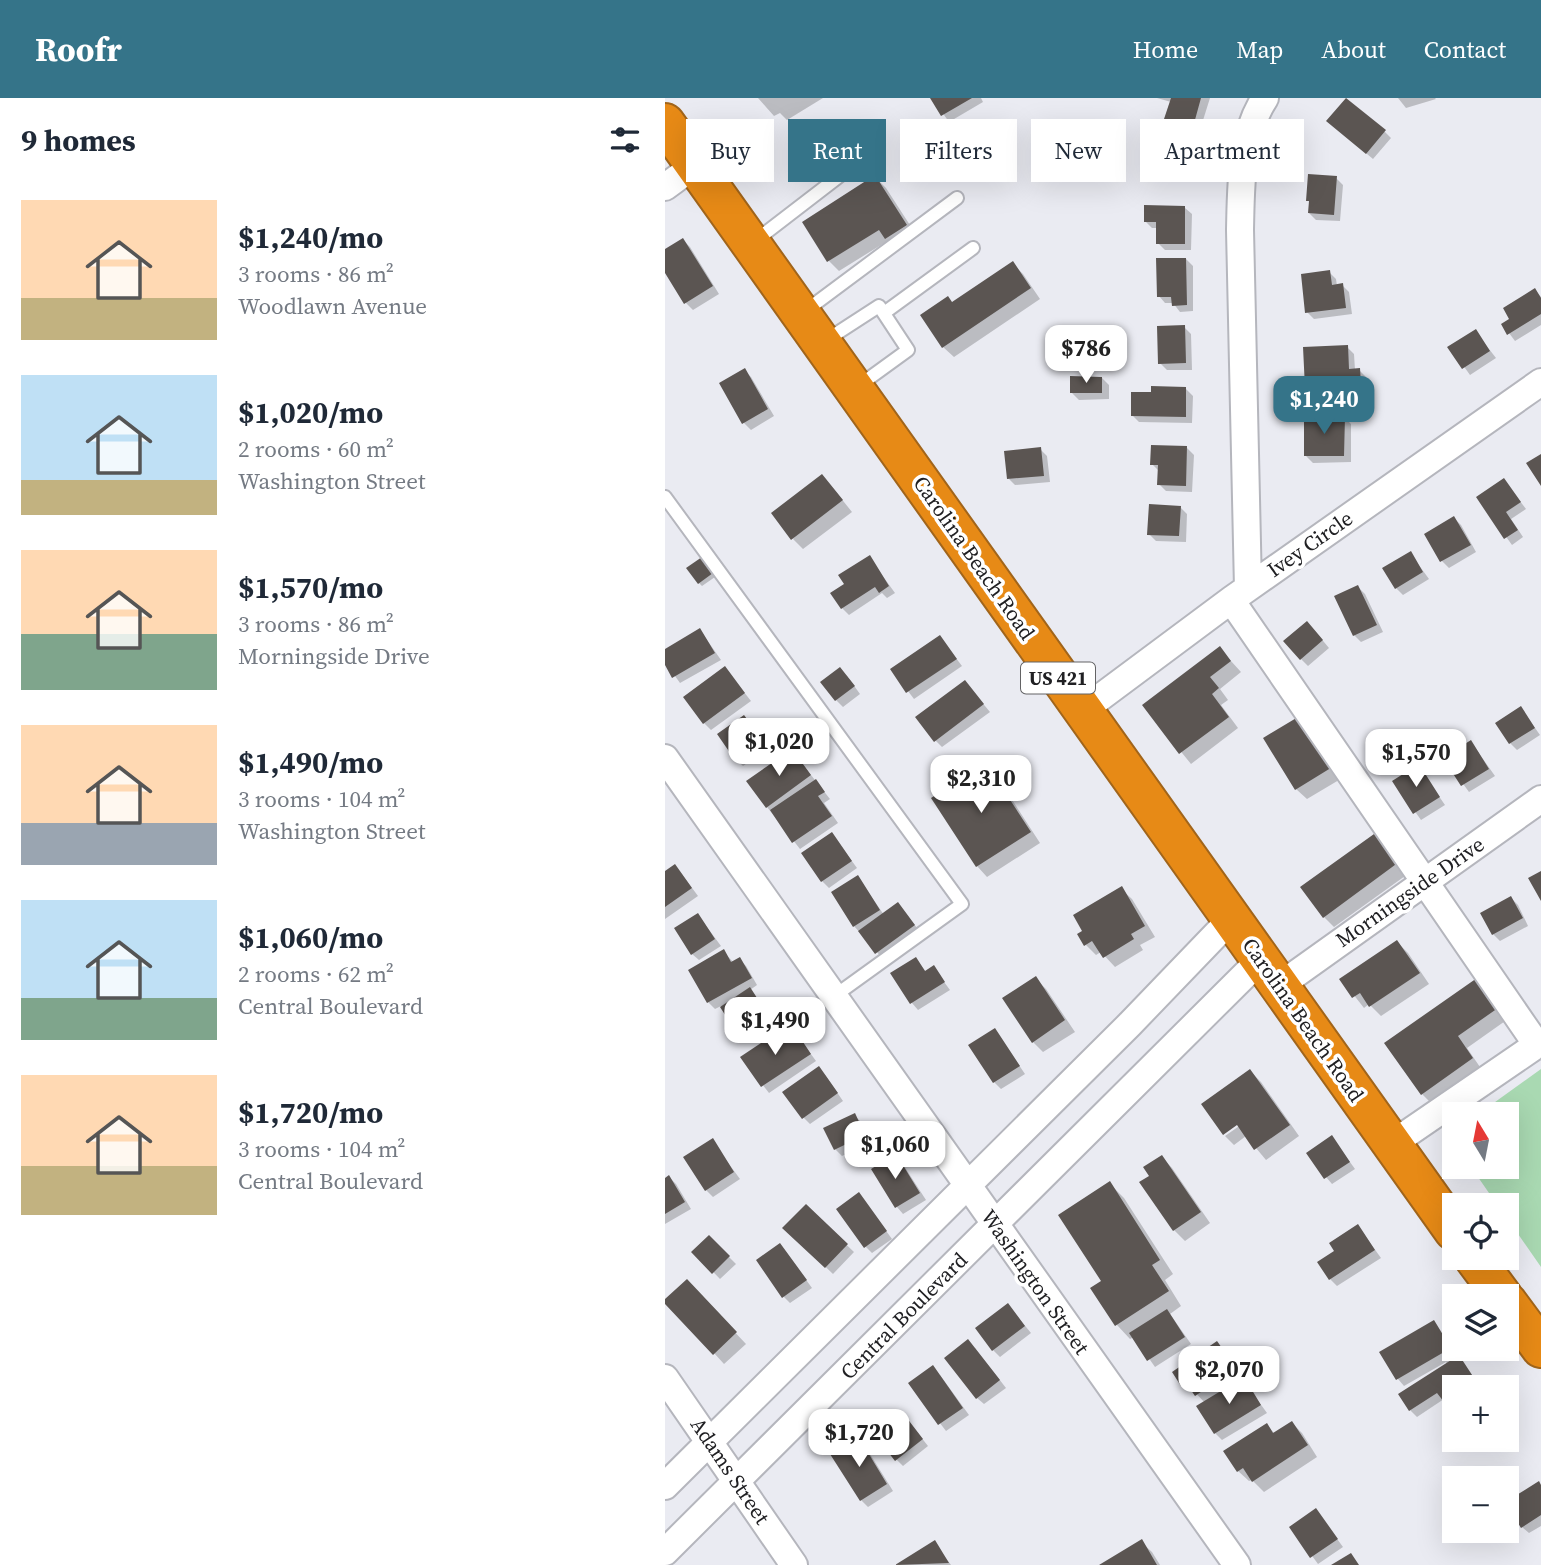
<!DOCTYPE html>
<meta charset="utf-8">
<style>
body{margin:0;font-family:"Source Serif 4",serif;background:#f2f2f3;color:#1f2937;height:100vh;display:flex;flex-direction:column;font-size:26px;white-space:nowrap}
*{box-sizing:border-box;margin:0}
p{font-size:23px;color:#747a83}
.icon{flex:none;width:38px;height:38px;fill:none;stroke:currentColor;stroke-width:2;stroke-linecap:round;stroke-linejoin:round}
.map{position:relative;flex:1;overflow:hidden}
.panel{display:flex;flex-direction:column;background:#fff;width:665px}
.panel>*{flex:none}
.hud{position:absolute;left:21px;top:21px;width:665px;height:63px;display:flex;gap:14px}
.needle{width:46px;rotate:350deg}
.tools{position:absolute;left:777px;top:1004px;display:grid;gap:14px}
.tools a{display:grid;place-items:center;width:77px;height:77px;border-radius:0px;background:#fff;box-shadow:0 7px 28px #0002;font-size:35px}
.price{position:absolute;translate:-50% -60px;padding:0 16px;border-radius:14px;background:#fff;color:#222;font-size:23px;line-height:46px;filter:drop-shadow(0 2px 4px #0008)}
.price::after{content:'';position:absolute;left:50%;top:42px;width:21px;height:16px;margin-left:-10px;background:inherit;clip-path:polygon(0 0,100% 0,50% 100%)}
.price.on{background:#357489;color:#fff}
ul{padding:0;list-style:none}
li{display:flex;align-items:center;gap:21px;height:175px;padding:0 21px}
li span{display:grid;place-items:center;flex:none;width:196px;height:140px;border-radius:0px;color:#555}
li>.icon{margin-inline-start:auto}
span .icon{width:84px;height:84px;fill:#fffc;stroke-width:1}
li b{font-size:30px}
h2{display:flex;justify-content:space-between;align-items:center;height:84px;padding:0 21px;font-size:30px}
.pill{padding:0 24px;border-radius:0px;background:#fff;box-shadow:0 7px 28px #0002;font-size:24px;line-height:63px}
.pill.on{background:#357489;color:#fff}
header{display:flex;align-items:center;gap:42px;box-sizing:border-box;height:98px;padding:0 35px;background:#357489;color:#fff}
header strong{font-size:33px}
nav{display:flex;gap:38px;margin-inline-start:auto;font-size:24px}
main{display:flex;flex:1;min-height:0}
.map>svg:first-child{display:block}
.green{fill:#a9d9b2}
.shadow{fill:#0003}
.building{fill:#5b5552}
.lines{fill:none;stroke-linecap:round;stroke-linejoin:round}
.lane-casing{stroke:#b5b6bd;stroke-width:16}
.street-casing{stroke:#b5b6bd;stroke-width:30}
.highway-casing{stroke:#a1651b;stroke-width:42}
.lane{stroke:#fff;stroke-width:12}
.street{stroke:#fff;stroke-width:26}
.highway{stroke:#e78a16;stroke-width:38}
.labels{text-anchor:middle;stroke-width:7;stroke-linejoin:round;paint-order:stroke}
.shield{fill:#fff;stroke:#636365;stroke-width:2}
.shield-label{font-size:19px;font-weight:bold;fill:#202023}
.street-label{font-size:21px;fill:#202023;stroke:#fff}
</style>
<header>
<strong>Roofr</strong>
<nav><a>Home</a><a>Map</a><a>About</a><a>Contact</a></nav>
</header>
<main>
<section class="panel">
<h2>9 homes<svg class="icon" aria-label="filters" viewBox="0 0 24 24"><path d="M4 7h16M4 17h16"/><circle cx="9" cy="7" r="2"/><circle cx="15" cy="17" r="2"/></svg></h2>
<ul>
<li><span style="background:linear-gradient(#ffd9b3 70%,#c2b280 0)"><svg class="icon" aria-label="home" viewBox="0 0 24 24"><path d="M3 11l9-7 9 7M6 9v11h12V9"/></svg></span><div><b>$1,240/mo</b><p>3 rooms · 86 m²</p><p>Woodlawn Avenue</p></div></li>
<li><span style="background:linear-gradient(#bfe0f5 75%,#c2b280 0)"><svg class="icon" aria-label="home" viewBox="0 0 24 24"><path d="M3 11l9-7 9 7M6 9v11h12V9"/></svg></span><div><b>$1,020/mo</b><p>2 rooms · 60 m²</p><p>Washington Street</p></div></li>
<li><span style="background:linear-gradient(#ffd9b3 60%,#7fa58c 0)"><svg class="icon" aria-label="home" viewBox="0 0 24 24"><path d="M3 11l9-7 9 7M6 9v11h12V9"/></svg></span><div><b>$1,570/mo</b><p>3 rooms · 86 m²</p><p>Morningside Drive</p></div></li>
<li><span style="background:linear-gradient(#ffd9b3 70%,#9aa5b1 0)"><svg class="icon" aria-label="home" viewBox="0 0 24 24"><path d="M3 11l9-7 9 7M6 9v11h12V9"/></svg></span><div><b>$1,490/mo</b><p>3 rooms · 104 m²</p><p>Washington Street</p></div></li>
<li><span style="background:linear-gradient(#bfe0f5 70%,#7fa58c 0)"><svg class="icon" aria-label="home" viewBox="0 0 24 24"><path d="M3 11l9-7 9 7M6 9v11h12V9"/></svg></span><div><b>$1,060/mo</b><p>2 rooms · 62 m²</p><p>Central Boulevard</p></div></li>
<li><span style="background:linear-gradient(#ffd9b3 65%,#c2b280 0)"><svg class="icon" aria-label="home" viewBox="0 0 24 24"><path d="M3 11l9-7 9 7M6 9v11h12V9"/></svg></span><div><b>$1,720/mo</b><p>3 rooms · 104 m²</p><p>Central Boulevard</p></div></li>
</ul>
</section>
<div class="map">
<svg width="876" height="1467" viewBox="0 0 876 1467">
<rect width="100%" height="100%" fill="#eaebf2"/>
<!-- green -->
<path class="green" d="M 876,971 L 876,1169 L 842,1120 L 842,1108 L 833,1108 L 806,1069 L 842,1069 L 842,1017 L 812,1017 Z"/>
<!-- shadow -->
<path class="shadow" d="M 93,0 L 158,0 L 122,22 L 115,15 L 109,18 Z
M 267,0 L 316,0 L 318,4 L 284,24 Z
M 492,0 L 545,0 L 534,35 L 508,27 L 501,20 L 506,4 Z
M 733,0 L 770,0 L 771,1 L 741,10 Z
M 670,29 L 720,34 L 726,40 L 708,61 Z
M 523,49 L 530,56 L 529,83 L 494,82 L 487,75 Z
M 210,79 L 221,90 L 252,138 L 232,150 L 224,142 L 174,173 L 164,163 Z
M 671,80 L 678,87 L 675,123 L 651,122 L 644,115 L 645,105 L 643,102 Z
M 520,110 L 527,116 L 526,152 L 500,152 L 493,145 L 493,130 L 487,130 L 480,123 Z
M 18,142 L 25,149 L 54,196 L 28,212 L 21,205 L 0,172 L 0,153 Z
M 521,161 L 528,168 L 528,213 L 515,214 L 508,205 L 500,205 L 494,198 Z
M 348,166 L 358,176 L 375,201 L 289,259 L 278,249 L 288,206 Z
M 664,174 L 671,181 L 672,188 L 677,187 L 684,194 L 687,216 L 649,221 L 642,214 Z
M 870,192 L 876,199 L 876,227 L 850,243 L 838,227 L 847,222 Z
M 519,229 L 526,236 L 527,272 L 502,272 L 495,265 Z
M 810,233 L 831,260 L 805,277 L 785,249 Z
M 682,249 L 689,256 L 690,272 L 694,272 L 701,279 L 702,293 L 648,296 L 641,289 Z
M 79,272 L 86,279 L 109,318 L 86,332 L 79,325 Z
M 437,280 L 444,287 L 444,301 L 414,302 L 407,295 Z
M 521,291 L 528,298 L 527,325 L 474,324 L 468,318 Z
M 679,319 L 686,326 L 686,364 L 648,365 L 641,358 Z
M 522,350 L 529,357 L 527,394 L 501,393 L 494,386 L 494,373 L 487,366 Z
M 375,351 L 382,358 L 385,384 L 350,387 L 344,381 Z
M 839,382 L 861,411 L 846,421 L 858,439 L 847,447 L 813,400 Z
M 167,389 L 187,414 L 138,451 L 128,441 Z
M 515,409 L 522,416 L 521,444 L 491,443 L 484,436 Z
M 789,420 L 796,427 L 811,454 L 784,470 L 777,463 Z
M 745,455 L 764,481 L 738,497 L 731,490 Z
M 204,459 L 230,495 L 222,500 L 217,495 L 184,517 L 177,510 Z
M 40,464 L 50,479 L 37,488 L 34,485 Z
M 693,489 L 700,496 L 718,534 L 696,544 L 689,537 Z
M 35,532 L 56,562 L 15,585 L 0,564 L 0,553 Z
M 649,532 L 664,550 L 643,568 L 636,561 Z
M 275,539 L 297,568 L 249,601 L 227,572 Z
M 555,551 L 576,574 L 555,591 L 563,602 L 556,607 L 573,630 L 526,666 L 479,608 Z
M 60,570 L 86,603 L 46,632 L 39,625 Z
M 182,578 L 195,596 L 178,609 L 171,602 Z
M 300,584 L 325,614 L 277,649 L 270,642 Z
M 856,610 L 875,637 L 852,652 L 845,645 Z
M 637,618 L 679,679 L 642,701 L 631,691 Z
M 79,619 L 103,650 L 78,668 L 71,661 Z
M 806,644 L 830,678 L 804,694 L 780,661 Z
M 127,653 L 165,701 L 159,705 L 173,725 L 135,751 L 102,709 Z
M 320,667 L 331,677 L 375,745 L 322,779 L 312,768 Z
M 753,668 L 780,707 L 756,722 L 729,684 Z
M 715,733 L 747,773 L 669,829 L 659,819 Z
M 167,736 L 192,770 L 164,790 L 157,783 Z
M 0,775 L 16,775 L 33,798 L 0,821 Z
M 193,779 L 219,817 L 233,806 L 256,835 L 218,861 L 189,828 Z
M 456,791 L 467,801 L 490,839 L 475,847 L 478,852 L 450,869 L 436,854 L 431,857 L 421,847 Z
M 846,800 L 853,807 L 863,828 L 835,843 L 828,836 Z
M 33,817 L 56,848 L 34,862 L 27,856 Z
M 732,844 L 743,855 L 764,886 L 716,918 L 704,906 L 699,910 L 677,882 Z
M 59,854 L 68,864 L 74,861 L 81,868 L 92,887 L 85,892 L 111,927 L 83,945 L 56,908 L 50,911 L 43,904 Z
M 251,861 L 261,874 L 268,869 L 285,892 L 253,912 L 247,905 Z
M 370,880 L 381,891 L 410,934 L 378,954 L 368,944 Z
M 812,882 L 843,921 L 802,950 L 817,972 L 767,1006 L 757,996 Z
M 330,932 L 360,976 L 336,991 L 329,984 Z
M 117,933 L 125,942 L 132,937 L 151,963 L 104,995 L 77,960 Z
M 585,973 L 596,984 L 634,1038 L 601,1062 L 581,1038 L 569,1047 L 560,1038 L 580,1024 L 578,1021 Z
M 160,977 L 178,1003 L 145,1026 L 138,1019 Z
M 189,1017 L 196,1024 L 205,1044 L 177,1058 L 170,1051 Z
M 667,1039 L 690,1071 L 667,1086 L 661,1079 Z
M 47,1043 L 75,1081 L 48,1099 L 41,1092 Z
M 230,1058 L 237,1065 L 261,1102 L 238,1116 L 232,1109 Z
M 497,1059 L 507,1070 L 545,1125 L 520,1143 L 509,1132 L 477,1085 L 486,1078 Z
M 4,1079 L 11,1086 L 26,1111 L 0,1126 L 0,1082 Z
M 445,1086 L 459,1100 L 508,1176 L 500,1182 L 516,1208 L 505,1216 L 526,1246 L 490,1269 L 469,1239 L 465,1241 L 452,1227 L 438,1184 Z
M 200,1104 L 227,1141 L 207,1155 L 200,1148 Z
M 141,1108 L 189,1154 L 168,1176 L 120,1130 Z
M 693,1128 L 716,1160 L 672,1188 L 665,1181 L 672,1153 Z
M 44,1139 L 71,1166 L 55,1181 L 29,1154 Z
M 121,1154 L 147,1190 L 125,1205 L 119,1199 Z
M 32,1194 L 81,1246 L 59,1266 L 49,1255 Z
M 343,1207 L 366,1235 L 335,1259 L 328,1252 Z
M 768,1224 L 816,1290 L 789,1290 L 789,1308 L 787,1310 L 779,1301 L 752,1319 L 745,1312 L 782,1266 L 781,1264 L 739,1288 L 733,1281 L 717,1255 Z
M 552,1245 L 577,1277 L 554,1293 L 556,1295 L 578,1282 L 602,1315 L 557,1342 L 550,1335 L 540,1305 L 528,1292 L 525,1294 L 509,1274 Z
M 310,1250 L 341,1290 L 319,1306 L 312,1300 Z
M 275,1277 L 304,1317 L 281,1333 L 245,1286 Z
M 244,1324 L 263,1348 L 238,1368 L 231,1361 Z
M 627,1325 L 637,1335 L 652,1359 L 599,1394 L 587,1382 L 584,1383 L 573,1373 L 602,1327 L 610,1336 Z
M 193,1341 L 200,1348 L 228,1393 L 203,1409 L 196,1402 Z
M 801,1342 L 826,1342 L 811,1353 Z
M 876,1388 L 876,1428 L 864,1435 L 857,1429 Z
M 651,1412 L 678,1449 L 653,1466 L 626,1429 Z
M 269,1444 L 286,1467 L 233,1467 Z
M 476,1444 L 487,1454 L 495,1467 L 437,1467 Z"/>
<!-- building -->
<path class="building" d="M 265,0 L 307,0 L 276,18 Z
M 506,0 L 536,0 L 528,29 L 499,21 Z
M 681,0 L 721,32 L 701,56 L 661,23 Z
M 486,46 L 524,48 L 523,77 L 485,76 Z
M 643,76 L 672,78 L 669,117 L 643,115 L 644,103 L 641,103 Z
M 210,77 L 242,127 L 220,141 L 214,132 L 162,164 L 137,124 Z
M 479,107 L 520,108 L 520,146 L 491,146 L 491,124 L 479,124 Z
M 18,140 L 48,188 L 19,206 L 0,175 L 0,151 Z
M 491,160 L 521,160 L 522,207 L 507,208 L 506,199 L 492,199 Z
M 348,163 L 366,190 L 277,250 L 255,217 L 283,198 L 287,204 Z
M 665,172 L 667,187 L 678,185 L 681,210 L 640,215 L 636,176 Z
M 870,190 L 876,200 L 876,216 L 842,237 L 836,226 L 844,221 L 838,210 Z
M 520,227 L 521,265 L 493,266 L 492,228 Z
M 811,231 L 825,253 L 797,271 L 782,249 Z
M 683,247 L 684,271 L 695,270 L 696,287 L 640,290 L 638,249 Z
M 80,270 L 103,311 L 77,326 L 54,285 Z
M 405,278 L 437,279 L 437,295 L 405,295 Z
M 486,288 L 521,289 L 521,319 L 466,318 L 466,294 L 486,294 Z
M 639,318 L 680,318 L 679,358 L 639,358 Z
M 486,347 L 522,348 L 521,388 L 492,387 L 493,367 L 485,367 Z
M 376,349 L 379,378 L 342,381 L 339,353 Z
M 876,356 L 876,388 L 861,365 Z
M 157,376 L 178,402 L 126,442 L 106,415 Z
M 839,380 L 856,404 L 841,414 L 853,432 L 839,441 L 811,399 Z
M 484,406 L 516,408 L 514,438 L 482,437 Z
M 789,418 L 806,447 L 775,464 L 759,436 Z
M 746,453 L 758,474 L 730,491 L 717,470 Z
M 205,457 L 224,488 L 214,495 L 210,489 L 176,511 L 165,495 L 179,486 L 173,477 Z
M 37,459 L 48,475 L 33,486 L 21,470 Z
M 693,487 L 712,527 L 688,538 L 669,498 Z
M 642,523 L 658,542 L 635,562 L 618,543 Z
M 35,530 L 50,555 L 7,580 L 0,567 L 0,551 Z
M 275,537 L 292,561 L 241,595 L 225,571 Z
M 555,548 L 566,563 L 545,579 L 554,590 L 547,596 L 564,619 L 514,656 L 477,607 Z
M 60,568 L 80,595 L 38,626 L 18,599 Z
M 175,569 L 190,588 L 170,603 L 155,584 Z
M 300,582 L 319,606 L 269,644 L 250,619 Z
M 856,608 L 870,630 L 844,646 L 830,625 Z
M 638,616 L 669,668 L 630,692 L 598,640 Z
M 79,617 L 98,642 L 70,662 L 52,636 Z
M 806,642 L 824,671 L 796,688 L 778,660 Z
M 127,651 L 146,677 L 101,710 L 81,683 Z
M 321,665 L 366,734 L 311,769 L 266,700 Z
M 754,666 L 775,699 L 748,716 L 727,683 Z
M 151,681 L 160,694 L 153,698 L 167,718 L 127,745 L 105,712 Z
M 716,731 L 738,761 L 658,820 L 635,789 Z
M 167,734 L 187,763 L 156,784 L 136,755 Z
M 10,766 L 27,790 L 0,809 L 0,773 Z
M 876,773 L 876,803 L 863,780 Z
M 193,777 L 215,812 L 188,829 L 166,794 Z
M 457,788 L 480,828 L 466,836 L 469,841 L 438,860 L 427,843 L 419,848 L 412,836 L 417,833 L 408,817 Z
M 846,798 L 858,820 L 827,837 L 815,815 Z
M 233,804 L 250,827 L 210,856 L 193,833 Z
M 33,815 L 50,841 L 26,857 L 9,830 Z
M 732,842 L 755,875 L 704,909 L 695,895 L 687,900 L 674,881 Z
M 59,851 L 66,864 L 75,859 L 87,880 L 42,905 L 23,872 Z
M 251,859 L 260,873 L 269,867 L 280,884 L 245,906 L 225,875 Z
M 371,878 L 400,922 L 367,945 L 337,900 Z
M 812,880 L 833,910 L 793,938 L 808,960 L 756,997 L 719,945 Z
M 85,889 L 105,920 L 75,940 L 55,909 Z
M 330,930 L 355,968 L 328,985 L 303,947 Z
M 117,931 L 123,941 L 132,935 L 146,956 L 96,989 L 75,959 Z
M 154,968 L 173,995 L 137,1021 L 117,994 Z
M 585,971 L 625,1027 L 589,1052 L 572,1027 L 558,1037 L 536,1006 Z
M 190,1015 L 200,1037 L 169,1052 L 158,1030 Z
M 667,1037 L 685,1064 L 659,1081 L 641,1055 Z
M 48,1040 L 69,1074 L 40,1093 L 18,1059 Z
M 231,1056 L 255,1095 L 230,1110 L 206,1071 Z
M 497,1057 L 536,1114 L 508,1133 L 474,1084 L 484,1078 L 478,1069 Z
M 4,1077 L 20,1104 L 0,1116 L 0,1080 Z
M 445,1083 L 495,1162 L 487,1167 L 504,1193 L 450,1228 L 425,1190 L 436,1183 L 393,1117 Z
M 194,1094 L 222,1133 L 199,1150 L 171,1111 Z
M 141,1106 L 183,1146 L 160,1170 L 117,1130 Z
M 693,1126 L 710,1152 L 664,1182 L 652,1164 L 669,1153 L 664,1145 Z
M 44,1137 L 65,1158 L 47,1176 L 26,1154 Z
M 115,1145 L 142,1182 L 117,1200 L 91,1162 Z
M 22,1181 L 72,1234 L 48,1257 L 0,1206 L 0,1201 Z
M 343,1205 L 360,1228 L 327,1253 L 310,1230 Z
M 502,1211 L 520,1239 L 482,1263 L 464,1235 Z
M 769,1222 L 786,1250 L 731,1282 L 714,1254 Z
M 303,1241 L 335,1282 L 311,1301 L 279,1260 Z
M 552,1243 L 571,1270 L 530,1298 L 521,1285 L 516,1288 L 507,1274 Z
M 794,1257 L 811,1283 L 801,1290 L 789,1290 L 789,1297 L 779,1304 L 772,1295 L 744,1313 L 733,1296 Z
M 268,1267 L 298,1310 L 273,1327 L 243,1285 Z
M 579,1279 L 596,1307 L 549,1336 L 531,1308 Z
M 238,1315 L 258,1341 L 230,1363 L 210,1337 Z
M 627,1323 L 643,1347 L 587,1384 L 578,1370 L 572,1374 L 558,1353 L 602,1325 L 608,1335 Z
M 193,1338 L 222,1386 L 195,1403 L 165,1356 Z
M 874,1383 L 876,1387 L 876,1417 L 856,1430 L 842,1407 L 842,1403 Z
M 651,1410 L 673,1441 L 645,1460 L 624,1429 Z
M 477,1441 L 492,1467 L 434,1467 Z
M 270,1442 L 284,1465 L 230,1467 Z
M 686,1455 L 694,1467 L 666,1467 Z"/>
<g class="lines">
<!-- lane casing -->
<g class="lane-casing">
<path id="lane" d="M 90,143 L 207,53
M 139,214 L 292,100
M 219,215 L 308,150
M 160,243 L 214,208 L 243,252 L 192,289
M 0,399 L 297,806 L 168,899"/>
</g>
<!-- street casing -->
<g class="street-casing">
<path id="street" d="M 0,89 L 30,67
M 583,490 L 575,132 C 576,88 575,38 600,0
M 566,502 L 872,947
M 417,613 L 566,502 L 876,284
M 0,660 L 572,1467
M 614,888 L 876,701
M 727,1046 L 876,944
M 0,1280 L 129,1467
M 0,1388 L 465,926 L 566,821
M 0,1454 L 595,862"/>
</g>
<!-- highway casing -->
<g class="highway-casing">
<path id="highway" d="M 0,25 L 789,1133
M 809,1160 L 838,1199
M 842,1204 L 876,1250"/>
</g>
<!-- lane -->
<use href="#lane" class="lane"/>
<!-- street -->
<use href="#street" class="street"/>
<!-- highway -->
<use href="#highway" class="highway"/>
</g>
<g class="labels">
<!-- shield labels -->
<rect class="shield" x="356" y="564.5" width="74" height="31" rx="5"/>
<g class="shield-label">
<text x="393" y="587">US 421</text>
</g>
<!-- street labels -->
<g class="street-label">
<text transform="translate(645 446) rotate(-35)" y="7">Ivey Circle</text>
<text transform="translate(309 460) rotate(55)" y="7">Carolina Beach Road</text>
<text transform="translate(745 794) rotate(-35)" y="7">Morningside Drive</text>
<text transform="translate(638 922) rotate(55)" y="7">Carolina Beach Road</text>
<text transform="translate(370 1184) rotate(55)" y="7">Washington Street</text>
<text transform="translate(239 1218) rotate(-45)" y="7">Central Boulevard</text>
<text transform="translate(65 1373) rotate(56)" y="7">Adams Street</text>
</g>
</g>
</svg>
<div class="tools">
<a><svg class="needle" viewBox="-14 -14 28 28"><path d="M0-13l5 13h-10z" fill="#e53935"/><path d="M0 13l5-13h-10z" fill="#747a83"/></svg></a>
<a><svg class="icon" aria-label="locate" viewBox="0 0 24 24"><circle cx="12" cy="12" r="6"/><path d="M12 2v4M12 18v4M2 12h4M18 12h4"/></svg></a>
<a><svg class="icon" aria-label="layers" viewBox="0 0 24 24"><path d="M12 4l9 5-9 5-9-5zM3 14l9 5 9-5"/></svg></a>
<a>+</a>
<a>−</a>
</div>
<b class="price" style="left:421px;top:287px">$786</b>
<b class="price on" style="left:659px;top:338px">$1,240</b>
<b class="price" style="left:114px;top:680px">$1,020</b>
<b class="price" style="left:751px;top:691px">$1,570</b>
<b class="price" style="left:316px;top:717px">$2,310</b>
<b class="price" style="left:110px;top:959px">$1,490</b>
<b class="price" style="left:230px;top:1083px">$1,060</b>
<b class="price" style="left:564px;top:1308px">$2,070</b>
<b class="price" style="left:194px;top:1371px">$1,720</b>
<div class="hud">
<a class="pill">Buy</a>
<a class="pill on">Rent</a>
<a class="pill">Filters</a>
<a class="pill">New</a>
<a class="pill">Apartment</a>
</div>
</div>
</main>
